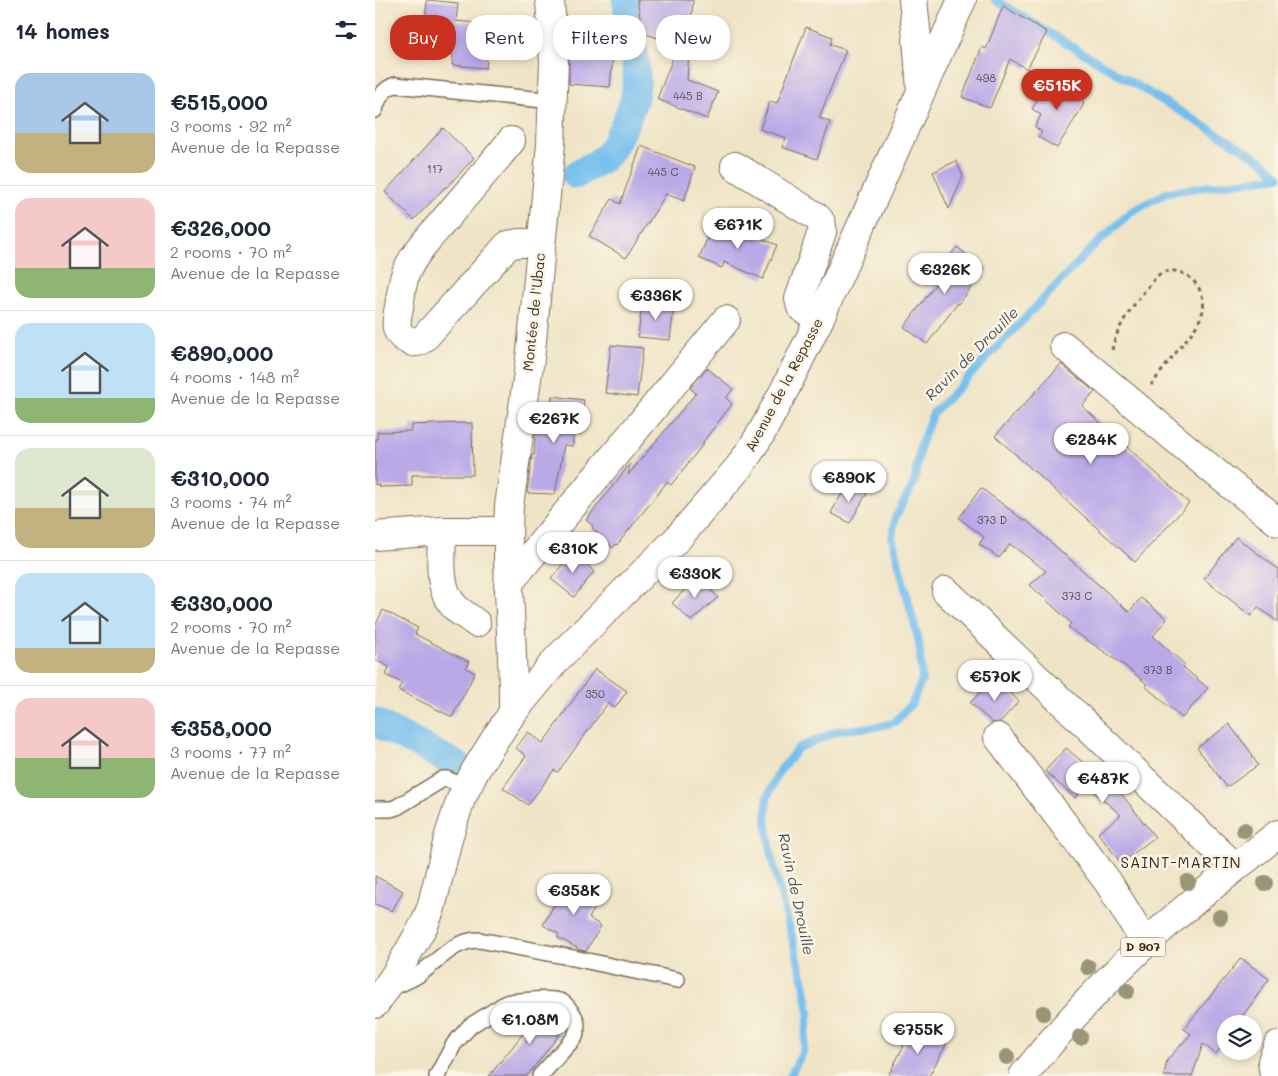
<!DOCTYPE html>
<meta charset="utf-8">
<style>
body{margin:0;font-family:Mali,sans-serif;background:#f6f6f7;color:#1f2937;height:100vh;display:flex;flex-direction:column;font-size:19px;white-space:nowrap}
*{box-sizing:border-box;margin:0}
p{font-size:16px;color:#747a83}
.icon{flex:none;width:28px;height:28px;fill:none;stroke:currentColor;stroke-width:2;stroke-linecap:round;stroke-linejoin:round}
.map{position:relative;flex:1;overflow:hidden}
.panel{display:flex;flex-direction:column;background:#fff;width:375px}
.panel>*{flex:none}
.top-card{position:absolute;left:15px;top:15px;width:475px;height:45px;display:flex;gap:10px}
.fabs{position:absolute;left:842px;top:1015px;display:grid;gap:10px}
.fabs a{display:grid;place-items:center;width:45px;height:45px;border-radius:50%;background:#fff;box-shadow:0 2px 8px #0003;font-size:25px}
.price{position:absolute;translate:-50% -42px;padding:0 11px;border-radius:18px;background:#fff;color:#222;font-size:16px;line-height:32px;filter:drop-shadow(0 1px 2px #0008)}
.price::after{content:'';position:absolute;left:50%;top:30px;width:15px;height:11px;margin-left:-8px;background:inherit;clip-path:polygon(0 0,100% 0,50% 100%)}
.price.on{background:#c8321e;color:#fff}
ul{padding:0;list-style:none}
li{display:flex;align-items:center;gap:15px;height:125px;padding:0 15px}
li+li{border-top:1px solid #e0e1e3}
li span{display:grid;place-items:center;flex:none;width:140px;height:100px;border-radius:15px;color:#555}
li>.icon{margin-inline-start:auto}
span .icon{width:60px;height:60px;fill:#fffc;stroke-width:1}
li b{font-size:21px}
h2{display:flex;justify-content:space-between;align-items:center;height:60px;padding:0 15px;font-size:21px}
.pill{padding:0 18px;border-radius:20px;background:#fff;box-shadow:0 2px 8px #0003;font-size:18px;line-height:45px}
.pill.on{background:#c8321e;color:#fff}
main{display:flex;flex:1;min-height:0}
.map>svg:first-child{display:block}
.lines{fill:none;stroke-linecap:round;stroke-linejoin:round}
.stream{stroke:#75beee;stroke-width:8}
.canal{stroke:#75beee;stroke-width:28}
.building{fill:#b9a9e7}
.lane-casing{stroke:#7a6b59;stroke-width:18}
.street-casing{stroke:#7a6b59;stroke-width:30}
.secondary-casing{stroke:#7a6b59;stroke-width:30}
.primary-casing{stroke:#7a6b59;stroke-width:30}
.path{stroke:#7a6b59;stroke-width:3;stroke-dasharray:4 4;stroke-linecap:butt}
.lane{stroke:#fff;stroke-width:15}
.street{stroke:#fff;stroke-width:28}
.secondary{stroke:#fff;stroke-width:28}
.primary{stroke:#fff;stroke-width:28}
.tree{fill:#9a9577}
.labels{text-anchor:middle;stroke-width:5;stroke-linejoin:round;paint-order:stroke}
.number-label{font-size:11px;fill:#5a4a50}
.shield{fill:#fcf5e5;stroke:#75675a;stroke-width:1}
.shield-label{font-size:12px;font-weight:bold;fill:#3b2a1e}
.street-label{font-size:14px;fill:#3b2a1e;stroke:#fcf5e5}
.water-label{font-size:15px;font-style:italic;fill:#4c565c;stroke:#fcf5e5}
.neighbourhood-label{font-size:15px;letter-spacing:1px;fill:#3b2a1e;stroke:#fcf5e5}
</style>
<main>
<section class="panel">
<h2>14 homes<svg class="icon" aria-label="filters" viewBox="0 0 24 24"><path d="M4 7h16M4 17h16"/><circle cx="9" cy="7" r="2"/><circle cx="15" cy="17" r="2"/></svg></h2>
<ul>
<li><span style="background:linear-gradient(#a9c7e8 60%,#c2b280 0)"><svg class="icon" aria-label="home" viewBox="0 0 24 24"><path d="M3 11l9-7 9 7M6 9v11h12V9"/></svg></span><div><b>€515,000</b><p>3 rooms · 92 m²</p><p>Avenue de la Repasse</p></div></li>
<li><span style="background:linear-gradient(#f6c9c9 70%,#8fb573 0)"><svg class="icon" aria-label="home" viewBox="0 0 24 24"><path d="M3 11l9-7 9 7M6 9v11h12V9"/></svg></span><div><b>€326,000</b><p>2 rooms · 70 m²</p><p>Avenue de la Repasse</p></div></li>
<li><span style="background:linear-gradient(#bfe0f5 75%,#8fb573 0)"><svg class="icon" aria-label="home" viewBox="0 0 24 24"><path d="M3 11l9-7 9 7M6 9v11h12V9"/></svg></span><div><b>€890,000</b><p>4 rooms · 148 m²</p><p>Avenue de la Repasse</p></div></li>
<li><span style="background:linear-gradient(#dfe7d0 60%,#c2b280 0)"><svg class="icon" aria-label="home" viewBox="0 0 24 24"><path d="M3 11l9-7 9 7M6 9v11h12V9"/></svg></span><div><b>€310,000</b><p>3 rooms · 74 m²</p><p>Avenue de la Repasse</p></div></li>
<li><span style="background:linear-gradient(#bfe0f5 75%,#c2b280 0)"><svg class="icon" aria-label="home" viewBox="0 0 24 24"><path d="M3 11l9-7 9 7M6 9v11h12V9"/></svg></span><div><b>€330,000</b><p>2 rooms · 70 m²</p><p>Avenue de la Repasse</p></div></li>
<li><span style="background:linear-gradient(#f6c9c9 60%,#8fb573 0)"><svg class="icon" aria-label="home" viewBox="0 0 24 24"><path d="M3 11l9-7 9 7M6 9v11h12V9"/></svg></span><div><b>€358,000</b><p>3 rooms · 77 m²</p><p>Avenue de la Repasse</p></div></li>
</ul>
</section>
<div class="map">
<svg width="903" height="1076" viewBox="0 0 903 1076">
<rect width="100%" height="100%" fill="#fcf5e5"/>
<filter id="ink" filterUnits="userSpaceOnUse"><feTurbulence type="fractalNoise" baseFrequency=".02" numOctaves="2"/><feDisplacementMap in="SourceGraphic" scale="10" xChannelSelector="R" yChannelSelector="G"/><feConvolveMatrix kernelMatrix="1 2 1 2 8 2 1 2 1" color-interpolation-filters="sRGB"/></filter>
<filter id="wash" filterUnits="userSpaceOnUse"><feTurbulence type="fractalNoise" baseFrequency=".0096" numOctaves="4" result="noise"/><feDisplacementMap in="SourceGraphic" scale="20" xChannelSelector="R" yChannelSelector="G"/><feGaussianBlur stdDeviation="1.12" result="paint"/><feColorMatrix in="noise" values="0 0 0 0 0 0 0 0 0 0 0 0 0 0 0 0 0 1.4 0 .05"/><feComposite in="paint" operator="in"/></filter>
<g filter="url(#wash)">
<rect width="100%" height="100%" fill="#efe4c6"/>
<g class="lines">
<!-- stream -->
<path class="stream" d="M 620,0 L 886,160 L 903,176
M 415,1076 L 428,1052 L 434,1013 L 429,983 L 398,864 L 391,821 L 392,798 L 403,773 L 423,748 L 465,730 L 502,727 L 520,722 L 537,703 L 547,680 L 544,642 L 517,538 L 520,518 L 539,483 L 546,443 L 558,413 L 585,386 L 715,250 L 757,211 L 793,192 L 903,177"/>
<!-- canal -->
<path class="canal" d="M 201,175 L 228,159 L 237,149 L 250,123 L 259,100 L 262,81 L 260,56 L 251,0
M 0,722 L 84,766"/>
</g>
<g id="blocks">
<!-- building -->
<path class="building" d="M 52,0 L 83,3 L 81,21 L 102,23 L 100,34 L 114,36 L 111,68 L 77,65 L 78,50 L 48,47 Z
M 262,0 L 318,0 L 312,80 L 343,92 L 332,119 L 282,99 L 303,45 L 268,33 Z
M 628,6 L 672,32 L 652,69 L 635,59 L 615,108 L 587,97 L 607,47 L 611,49 Z
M 431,27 L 457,37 L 455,45 L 471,50 L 444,118 L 455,122 L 442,159 L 407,147 L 411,138 L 385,129 L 395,101 L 402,103 Z
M 194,52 L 238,56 L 235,87 L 194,84 Z
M 676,76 L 711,96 L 707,103 L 709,104 L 682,148 L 663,137 L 667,132 L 660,127 L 666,115 L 657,109 Z
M 68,128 L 99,158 L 71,188 L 70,187 L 39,220 L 10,192 Z
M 266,146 L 320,167 L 309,201 L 291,194 L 251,258 L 214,236 L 237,199 L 245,204 Z
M 581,161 L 588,176 L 574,209 L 558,172 Z
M 340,220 L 402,245 L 388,279 L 349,262 L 347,268 L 324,258 Z
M 582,247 L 610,269 L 584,304 L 583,303 L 552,344 L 529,327 L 569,273 L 564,269 Z
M 267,302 L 299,306 L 295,340 L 263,337 Z
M 236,345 L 268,348 L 262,397 L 230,393 Z
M 686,364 L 720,392 L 707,406 L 814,503 L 760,562 L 620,436 Z
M 332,368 L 358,389 L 351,398 L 357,404 L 328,442 L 329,443 L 296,485 L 292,482 L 242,545 L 241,544 L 238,548 L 217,528 L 218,526 L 211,520 L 255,464 L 253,475 L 321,393 L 315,388 Z
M 177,396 L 209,400 L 205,434 L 198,434 L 198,446 L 189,445 L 180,494 L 152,493 L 157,455 L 159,455 L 161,425 L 174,427 Z
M 85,423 L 97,423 L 98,475 L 37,475 L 37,486 L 4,487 L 3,484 L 0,485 L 0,441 L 2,440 L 2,432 L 36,431 L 36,425 Z
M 473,483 L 492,493 L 475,523 L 456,513 Z
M 606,488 L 650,521 L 651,520 L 754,612 L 766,598 L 792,619 L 778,636 L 810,665 L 808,667 L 833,688 L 807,718 L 770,686 L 772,684 L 750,666 L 693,627 L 696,623 L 655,585 L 671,571 L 635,544 L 624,558 L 604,544 L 609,537 L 584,518 Z
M 861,537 L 903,569 L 903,622 L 883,607 L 876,616 L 829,579 Z
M 199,550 L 219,572 L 199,597 L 176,579 Z
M 322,577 L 343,597 L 316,621 L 297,603 Z
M 8,610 L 43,628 L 40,634 L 94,662 L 91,668 L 100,673 L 77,717 L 23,690 L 27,683 L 11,675 L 14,667 L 0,660 L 0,626 Z
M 220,669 L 252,691 L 240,708 L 233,703 L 183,772 L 179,770 L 153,805 L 128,788 L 151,756 L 141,748 L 153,732 L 168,743 Z
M 618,678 L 644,701 L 625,722 L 618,723 L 595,703 Z
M 854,724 L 878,755 L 877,756 L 883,765 L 852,787 L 822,748 Z
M 691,748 L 718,771 L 724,765 L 780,837 L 746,863 L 723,833 L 746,815 L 711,785 L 700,798 L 670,771 Z
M 0,876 L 28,891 L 17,911 L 0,904 Z
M 193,880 L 226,898 L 214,918 L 226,926 L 211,951 L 206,950 L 182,937 L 184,934 L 168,925 Z
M 866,958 L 894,979 L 862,1024 L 851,1024 L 851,1041 L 841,1054 L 828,1044 L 817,1076 L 789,1076 L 792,1060 L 816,1034 L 809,1029 Z
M 170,1009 L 182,1010 L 184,1035 L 152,1076 L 114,1076 L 155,1025 L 153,1010 Z
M 539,1026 L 572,1043 L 554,1076 L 513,1076 Z"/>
</g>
</g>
<g filter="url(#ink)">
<use href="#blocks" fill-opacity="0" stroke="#7a6b59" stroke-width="1"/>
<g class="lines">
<!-- lane casing -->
<g class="lane-casing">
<path id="lane" d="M 0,110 C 3,98 8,89 20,85 L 178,101
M 0,809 L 16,809 L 22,807 L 68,779 L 72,779 L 92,788
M 14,989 C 24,984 34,981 43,975 C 63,962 78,940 104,940 L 189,956 L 302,980
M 62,1076 L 79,1044 L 95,1026 L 131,1003 L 135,1002 C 146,1001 179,997 187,1002 C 191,1004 195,1010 198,1014 C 203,1022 203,1028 200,1037 L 165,1076"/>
</g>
<!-- street casing -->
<g class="street-casing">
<path id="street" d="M 538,0 L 542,38 L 546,90
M 136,141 C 115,167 93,192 71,218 C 58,234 41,250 32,270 C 27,280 26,295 24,307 C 21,321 18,333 33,340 C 40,344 45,342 50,337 L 133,245 L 144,243 L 166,243
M 360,166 L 442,217 C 447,222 448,226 447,232 L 424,299 L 426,307 L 444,320
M 689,346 L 846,477 L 903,522
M 67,531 C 67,556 61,591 82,609 C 88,614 95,618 101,623
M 0,536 L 67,531 L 133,531
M 133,584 L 351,320
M 571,591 L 860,867
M 138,712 C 139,644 130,575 134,506 L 156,351 L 176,144 L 179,62 L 175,0
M 623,737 L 733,882 L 771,944
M 899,1076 L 897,1061 L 903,1045"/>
</g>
<!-- secondary casing -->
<g class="secondary-casing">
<path id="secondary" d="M 0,1004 L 20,975 L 49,925 L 56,908 L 74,835 L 86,799 L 100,771 L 120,739 L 138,712 L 182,659 L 302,539 L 364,467 L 375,451 L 387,432 L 411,387 L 444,320 L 587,0"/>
</g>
<!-- primary casing -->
<g class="primary-casing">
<path id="primary" d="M 648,1076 C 691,1022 738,972 790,926 C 826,894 865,864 903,834"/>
</g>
<!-- path -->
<path class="path" d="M 737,350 C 742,326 757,307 772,288 C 776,284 780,277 785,274 C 809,261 835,291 827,314 C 823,326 814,336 806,346 C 796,359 786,372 776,385"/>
<!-- lane -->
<use href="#lane" class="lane"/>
<!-- street -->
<use href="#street" class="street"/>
<!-- secondary -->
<use href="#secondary" class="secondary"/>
<!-- primary -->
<use href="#primary" class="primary"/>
</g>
<!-- trees -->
<g class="tree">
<circle cx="869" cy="830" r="8"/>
<circle cx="813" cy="882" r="8"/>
<circle cx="890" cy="883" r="8"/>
<circle cx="845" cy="917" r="8"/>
<circle cx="713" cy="967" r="8"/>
<circle cx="752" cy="991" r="8"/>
<circle cx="668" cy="1013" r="8"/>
<circle cx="705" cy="1037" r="8"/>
<circle cx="632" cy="1057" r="8"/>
</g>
</g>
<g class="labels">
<!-- number labels -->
<g class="number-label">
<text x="611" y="82">498</text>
<text x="313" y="100">445 B</text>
<text x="60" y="173">117</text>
<text x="288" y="176">445 C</text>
<text x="617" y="524">373 D</text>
<text x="702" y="600">373 C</text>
<text x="783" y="674">373 B</text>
<text x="220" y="698">350</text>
</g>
<!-- shield labels -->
<rect class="shield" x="745.5" y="937.5" width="45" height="19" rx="4"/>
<g class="shield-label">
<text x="768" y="951">D 907</text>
</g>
<!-- street labels -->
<g class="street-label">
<text transform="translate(159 312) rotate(-84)" y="5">Montée de l'Ubac</text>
<text transform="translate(409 385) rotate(-62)" y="5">Avenue de la Repasse</text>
</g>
<!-- water labels -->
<g class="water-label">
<text transform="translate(597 354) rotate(-45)" y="5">Ravin de Drouille</text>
<text transform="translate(421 894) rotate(78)" y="5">Ravin de Drouille</text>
</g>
<!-- neighbourhood labels -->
<g class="neighbourhood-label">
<text x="806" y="868">SAINT-MARTIN</text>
</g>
</g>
</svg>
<div class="fabs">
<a><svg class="icon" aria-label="layers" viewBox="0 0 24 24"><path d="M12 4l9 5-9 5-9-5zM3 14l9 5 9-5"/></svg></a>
</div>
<b class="price on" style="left:682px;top:111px">€515K</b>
<b class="price" style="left:363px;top:250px">€671K</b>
<b class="price" style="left:570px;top:295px">€326K</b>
<b class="price" style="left:281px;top:321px">€336K</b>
<b class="price" style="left:179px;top:444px">€267K</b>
<b class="price" style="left:716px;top:465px">€284K</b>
<b class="price" style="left:474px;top:503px">€890K</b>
<b class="price" style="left:198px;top:574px">€310K</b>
<b class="price" style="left:320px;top:599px">€330K</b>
<b class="price" style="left:620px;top:702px">€570K</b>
<b class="price" style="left:728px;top:804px">€487K</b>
<b class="price" style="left:199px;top:916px">€358K</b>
<b class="price" style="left:155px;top:1045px">€1.08M</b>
<b class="price" style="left:543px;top:1055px">€755K</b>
<div class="top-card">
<a class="pill on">Buy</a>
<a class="pill">Rent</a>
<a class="pill">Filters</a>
<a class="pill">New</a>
</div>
</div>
</main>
